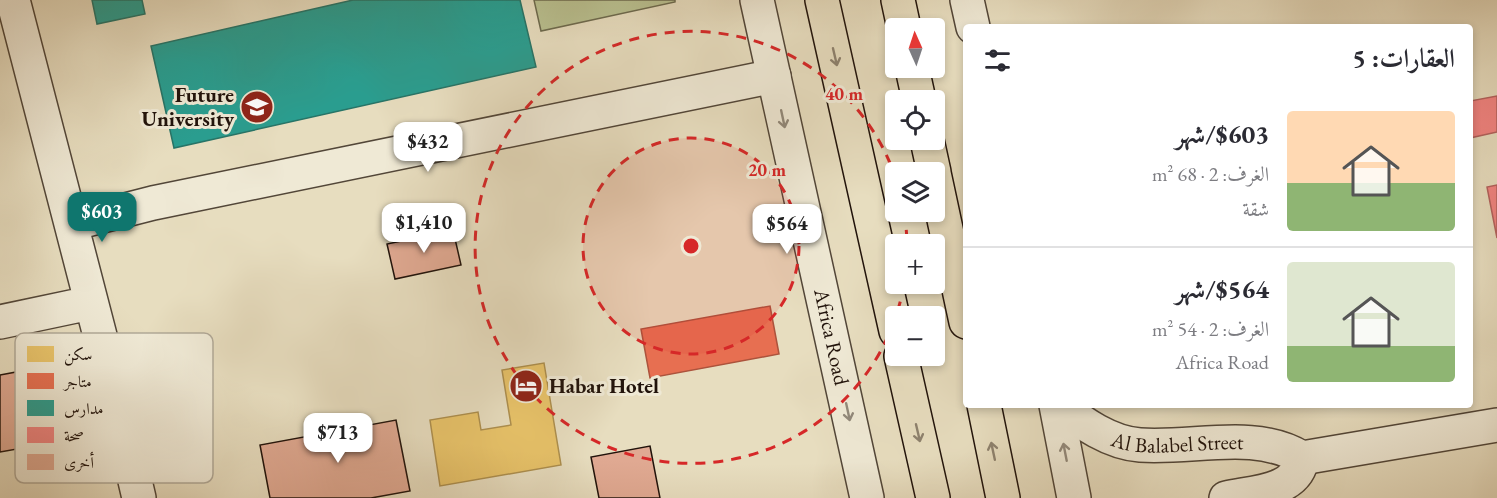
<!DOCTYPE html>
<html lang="ar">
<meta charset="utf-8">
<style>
body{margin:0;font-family:"EB Garamond",Amiri,serif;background:#f2f2f3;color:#2b2b33;direction:rtl;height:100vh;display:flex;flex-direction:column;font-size:22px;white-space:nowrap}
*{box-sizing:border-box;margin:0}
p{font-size:20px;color:#7c7c81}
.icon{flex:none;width:33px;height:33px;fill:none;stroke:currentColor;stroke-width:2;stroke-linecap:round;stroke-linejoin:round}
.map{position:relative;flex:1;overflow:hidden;direction:ltr}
.panel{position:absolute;left:963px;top:24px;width:510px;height:384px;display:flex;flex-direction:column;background:#fff;border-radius:6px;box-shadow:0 3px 9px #0003;direction:rtl}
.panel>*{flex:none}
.needle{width:39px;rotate:357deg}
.fabs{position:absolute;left:885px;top:18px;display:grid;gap:12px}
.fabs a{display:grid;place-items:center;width:60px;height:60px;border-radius:6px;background:#fff;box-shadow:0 3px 9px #0003;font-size:30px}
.price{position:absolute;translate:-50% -51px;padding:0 14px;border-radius:12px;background:#fff;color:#222;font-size:20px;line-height:39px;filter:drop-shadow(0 2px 3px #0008)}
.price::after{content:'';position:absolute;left:50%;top:36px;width:18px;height:14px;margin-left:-9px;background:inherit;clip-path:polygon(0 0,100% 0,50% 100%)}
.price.current{background:#0f766e;color:#fff}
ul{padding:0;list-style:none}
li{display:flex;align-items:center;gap:18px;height:150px;padding:0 18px}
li+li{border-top:2px solid #e1e1e2}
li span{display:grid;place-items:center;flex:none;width:168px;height:120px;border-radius:6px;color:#555}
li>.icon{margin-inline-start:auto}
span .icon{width:72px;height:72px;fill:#fffc;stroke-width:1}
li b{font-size:26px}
h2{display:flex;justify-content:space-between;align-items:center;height:72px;padding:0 18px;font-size:26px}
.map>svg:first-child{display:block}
.green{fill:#b9c090;stroke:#6d6a4e;stroke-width:1.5}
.homes{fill:#e9c46a;stroke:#ad8f4e;stroke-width:1.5}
.shops{fill:#e76f51;stroke:#ac533c;stroke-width:1.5}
.schools{fill:#2a9d8f;stroke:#277467;stroke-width:1.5}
.health{fill:#f28482;stroke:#b3625e;stroke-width:1.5}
.building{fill:#e0a992;stroke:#21130b;stroke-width:1.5}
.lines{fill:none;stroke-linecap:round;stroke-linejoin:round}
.minor-casing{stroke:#524638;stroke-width:36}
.tertiary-casing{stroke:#524638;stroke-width:36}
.trunk-casing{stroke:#21130b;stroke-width:36}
.minor{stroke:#efe9d5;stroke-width:33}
.tertiary{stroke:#efe9d5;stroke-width:33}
.trunk{stroke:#e7ddbf;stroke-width:33}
.oneway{stroke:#8e826e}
.oneway2{stroke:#92897a}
.ring{fill:none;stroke:#d62828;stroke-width:3;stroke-dasharray:10 8}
.labels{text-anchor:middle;stroke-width:6;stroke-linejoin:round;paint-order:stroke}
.poi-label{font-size:21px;font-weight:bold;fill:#21130b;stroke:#efe9d5;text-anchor:end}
.street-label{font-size:21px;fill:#21130b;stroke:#efe9d5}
.key{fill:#efe9d5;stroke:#b1a998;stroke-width:1.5}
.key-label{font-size:16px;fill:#21130b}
.centre{fill:#d62828;stroke:#efe9d5;stroke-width:3}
.ring-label{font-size:18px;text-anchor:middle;font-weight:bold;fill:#d62828;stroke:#efe9d5;stroke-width:6;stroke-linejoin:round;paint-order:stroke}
</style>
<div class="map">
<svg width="1497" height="498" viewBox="0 0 1497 498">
<rect width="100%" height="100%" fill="#e7ddbf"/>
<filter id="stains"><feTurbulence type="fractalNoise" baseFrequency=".00333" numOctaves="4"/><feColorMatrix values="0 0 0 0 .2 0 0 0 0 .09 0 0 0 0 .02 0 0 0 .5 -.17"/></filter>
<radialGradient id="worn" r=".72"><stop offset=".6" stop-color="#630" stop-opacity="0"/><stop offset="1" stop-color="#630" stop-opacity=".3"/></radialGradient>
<!-- green -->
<path class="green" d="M 534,0 L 675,0 L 675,2 L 541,31 Z"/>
<!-- homes -->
<path class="homes" d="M 544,363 L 561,465 L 440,486 L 430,420 L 478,412 L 481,430 L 511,425 L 502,370 Z"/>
<!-- shops -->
<path class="shops" d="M 770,306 L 779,354 L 650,378 L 641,329 Z"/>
<!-- schools -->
<path class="schools" d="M 92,0 L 142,0 L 145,14 L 97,24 Z
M 353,0 L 520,0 L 536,67 L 174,148 L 151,46 Z"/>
<!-- health -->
<path class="health" d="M 1497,96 L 1497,132 L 1470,138 L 1470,101 Z
M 1497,185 L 1497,238 L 1487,187 Z"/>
<!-- building -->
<path class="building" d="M 453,230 L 461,265 L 395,279 L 387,244 Z
M 27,370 L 40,445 L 0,452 L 0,375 Z
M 396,420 L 410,491 L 371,498 L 270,498 L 260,445 Z
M 650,446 L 660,498 L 599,498 L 591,457 Z"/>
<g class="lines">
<!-- minor casing -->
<g class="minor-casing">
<path id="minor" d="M 13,0 L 112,382 L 139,498
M 71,224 L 153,203 L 774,76
M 0,322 L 90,303"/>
</g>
<!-- tertiary casing -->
<g class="tertiary-casing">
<g id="tertiary">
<path id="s1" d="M 757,0 L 867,498"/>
<path d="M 967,0 L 973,27"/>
<path d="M 1056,405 L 1074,498"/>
<path id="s2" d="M 1059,405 C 1082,423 1110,443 1140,445 C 1194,449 1255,429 1302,458 L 1497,425"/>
<path d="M 1226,498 C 1253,492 1298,492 1302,458"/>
</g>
</g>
<!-- trunk casing -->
<g class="trunk-casing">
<path id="trunk" d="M 822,0 L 896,331
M 898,0 L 904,28
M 912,68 L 919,100
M 927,140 L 934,172
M 934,173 L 966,322
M 901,356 L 933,498
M 984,405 L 1003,498"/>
</g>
<!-- minor -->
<use href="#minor" class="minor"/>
<!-- tertiary -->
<use href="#tertiary" class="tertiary"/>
<!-- trunk -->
<use href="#trunk" class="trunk"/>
</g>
<!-- one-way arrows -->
<defs><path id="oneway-shaft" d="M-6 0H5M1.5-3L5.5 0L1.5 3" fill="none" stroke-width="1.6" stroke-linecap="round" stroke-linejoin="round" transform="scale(1.5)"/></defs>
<g class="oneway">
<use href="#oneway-shaft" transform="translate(835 57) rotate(77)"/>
<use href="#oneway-shaft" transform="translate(918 433) rotate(77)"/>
<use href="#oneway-shaft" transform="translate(993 451) rotate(-102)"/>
</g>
<g class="oneway2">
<use href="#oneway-shaft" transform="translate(783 119) rotate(78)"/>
<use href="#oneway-shaft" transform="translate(848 412) rotate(78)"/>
<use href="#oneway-shaft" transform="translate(1065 452) rotate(-101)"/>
</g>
<!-- distance rings -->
<circle cx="691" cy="246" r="108" fill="#d62828" fill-opacity=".12"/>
<g class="ring">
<circle cx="691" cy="246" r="108"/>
<path d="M904 284A216 216 0 1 1 895 176M904 212A216 216 0 0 1 907 244"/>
</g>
<!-- icons -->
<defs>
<g id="university-disc" transform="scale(1.725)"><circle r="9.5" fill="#8f2418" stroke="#efe9d5"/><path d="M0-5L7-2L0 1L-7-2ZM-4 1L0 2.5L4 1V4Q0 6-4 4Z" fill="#fff"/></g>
<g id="hotel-disc" transform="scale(1.725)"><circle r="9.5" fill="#8f2418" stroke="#efe9d5"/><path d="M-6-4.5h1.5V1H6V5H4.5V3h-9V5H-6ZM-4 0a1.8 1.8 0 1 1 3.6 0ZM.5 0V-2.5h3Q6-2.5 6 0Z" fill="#fff"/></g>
</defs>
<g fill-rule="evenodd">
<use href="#university-disc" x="257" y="107"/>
<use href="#hotel-disc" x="526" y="386"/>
</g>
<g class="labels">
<!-- poi labels -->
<g class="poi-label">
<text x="234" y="102">Future<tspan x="234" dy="24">University</tspan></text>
<text x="549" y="393" text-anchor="start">Habar Hotel</text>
</g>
<!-- street labels -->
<g class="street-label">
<text dy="7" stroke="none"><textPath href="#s1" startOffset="345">Africa Road</textPath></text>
<text dy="7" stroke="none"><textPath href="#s2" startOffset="129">Al Balabel Street</textPath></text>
</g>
</g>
<!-- legend -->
<rect x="15" y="333" width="198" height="150" rx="9" class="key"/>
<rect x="27" y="346" width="27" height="16" fill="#e9c46a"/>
<rect x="27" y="373" width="27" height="16" fill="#e76f51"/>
<rect x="27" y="400" width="27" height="16" fill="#2a9d8f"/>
<rect x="27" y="427" width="27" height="16" fill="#f28482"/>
<rect x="27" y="454" width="27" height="16" fill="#e0a992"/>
<g class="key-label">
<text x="64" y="360">سكن</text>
<text x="64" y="387">متاجر</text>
<text x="64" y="414">مدارس</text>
<text x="64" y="441">صحة</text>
<text x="64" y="468">أخرى</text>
</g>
<circle cx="691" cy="246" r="9" class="centre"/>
<g class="ring-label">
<text x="844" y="100">40 m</text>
<text x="767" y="176">20 m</text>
</g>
<rect width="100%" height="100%" filter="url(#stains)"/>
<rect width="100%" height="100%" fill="url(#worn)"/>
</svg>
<div class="fabs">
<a><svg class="needle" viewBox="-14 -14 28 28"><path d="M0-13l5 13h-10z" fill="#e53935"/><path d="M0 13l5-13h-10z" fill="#7c7c81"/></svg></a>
<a><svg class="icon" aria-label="locate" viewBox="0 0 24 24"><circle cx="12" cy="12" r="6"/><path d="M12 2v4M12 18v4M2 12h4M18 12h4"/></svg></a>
<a><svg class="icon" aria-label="layers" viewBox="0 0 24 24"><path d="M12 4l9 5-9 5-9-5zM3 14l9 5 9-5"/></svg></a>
<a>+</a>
<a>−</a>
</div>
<b class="price" style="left:428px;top:173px">$432</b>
<b class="price current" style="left:102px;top:243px">$603</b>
<b class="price" style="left:424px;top:254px">$1,410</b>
<b class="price" style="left:787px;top:255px">$564</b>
<b class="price" style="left:338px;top:464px">$713</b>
<section class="panel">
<h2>العقارات: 5<svg class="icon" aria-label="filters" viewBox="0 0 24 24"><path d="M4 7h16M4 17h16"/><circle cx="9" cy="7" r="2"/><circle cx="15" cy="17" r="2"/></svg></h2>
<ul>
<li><span style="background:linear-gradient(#ffd9b3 60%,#8fb573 0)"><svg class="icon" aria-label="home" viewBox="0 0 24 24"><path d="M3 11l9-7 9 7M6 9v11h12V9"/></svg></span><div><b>$603/شهر</b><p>الغرف: 2 · 68 m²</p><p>شقة</p></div></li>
<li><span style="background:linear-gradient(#dfe7d0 70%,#8fb573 0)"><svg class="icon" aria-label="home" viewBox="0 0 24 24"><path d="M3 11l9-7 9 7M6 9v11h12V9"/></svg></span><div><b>$564/شهر</b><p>الغرف: 2 · 54 m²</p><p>Africa Road</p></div></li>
</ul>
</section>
</div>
